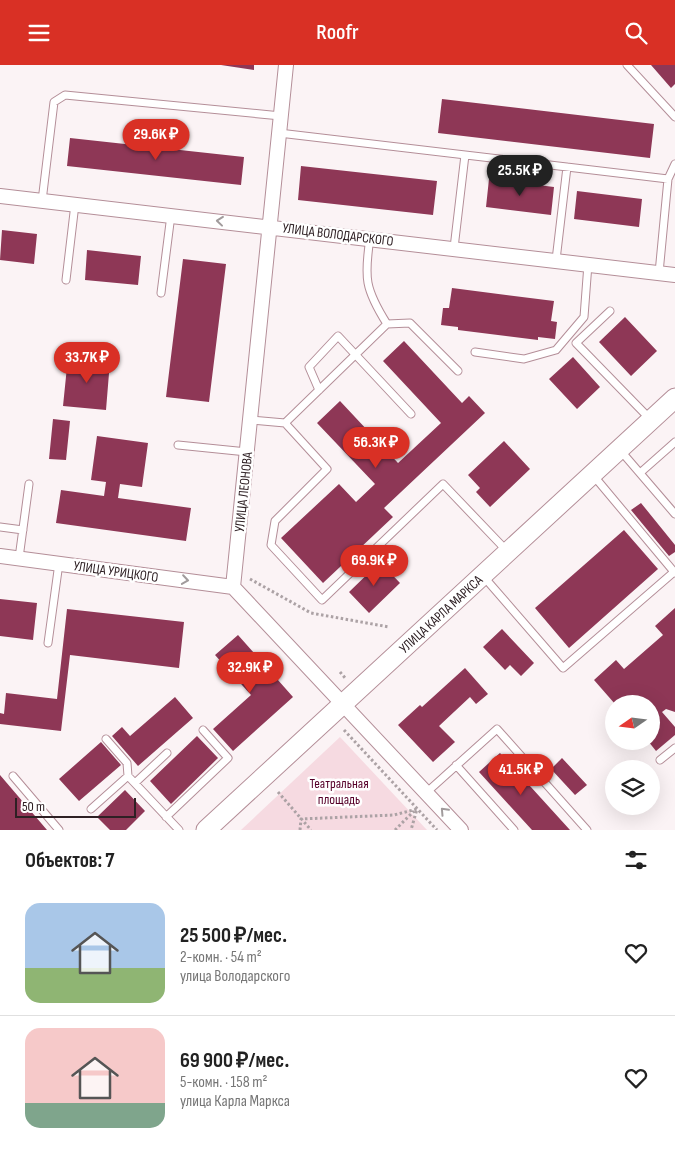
<!DOCTYPE html>
<html lang="ru">
<meta charset="utf-8">
<style>
body{margin:0;font-family:"Sofia Sans Condensed",sans-serif;background:#f6f6f6;color:#222;height:100vh;display:flex;flex-direction:column;font-size:19px;white-space:nowrap}
*{box-sizing:border-box;margin:0}
p{font-size:16px;color:#767676}
.icon{flex:none;width:28px;height:28px;fill:none;stroke:currentColor;stroke-width:2;stroke-linecap:round;stroke-linejoin:round}
.map{position:relative;height:765px;overflow:hidden}
.drawer{display:flex;flex-direction:column;background:#fff;flex:1}
.drawer>*{flex:none}
.needle{width:32px;rotate:256deg}
.fabs{position:absolute;left:605px;top:630px;display:grid;gap:10px}
.fabs a{display:grid;place-items:center;width:55px;height:55px;border-radius:50%;background:#fff;box-shadow:0 5px 20px #0002;font-size:25px}
.scale{position:absolute;left:15px;bottom:12px;width:121px;box-sizing:border-box;padding-left:5px;border:2px solid #2e2024;border-top:0;font-size:14px;line-height:18px;white-space:nowrap;color:#2e2024;-webkit-text-stroke:4px #fff;paint-order:stroke}
.price{position:absolute;translate:-50% -42px;padding:0 11px;border-radius:18px;background:#d93025;color:#fff;font-size:16px;line-height:32px;filter:drop-shadow(0 1px 2px #0008)}
.price::after{content:'';position:absolute;left:50%;top:30px;width:15px;height:11px;margin-left:-8px;background:inherit;clip-path:polygon(0 0,100% 0,50% 100%)}
.price.active{background:#222;color:#fff}
ul{padding:0;list-style:none}
li{display:flex;align-items:center;gap:15px;height:125px;padding:0 25px}
li+li{border-top:1px solid #e0e0e0}
li span{display:grid;place-items:center;flex:none;width:140px;height:100px;border-radius:15px;color:#555}
li>.icon{margin-inline-start:auto}
span .icon{width:60px;height:60px;fill:#fffc;stroke-width:1}
li b{font-size:21px}
h2{display:flex;justify-content:space-between;align-items:center;height:60px;padding:0 25px;font-size:21px}
header{display:flex;justify-content:space-between;align-items:center;height:65px;padding:0 25px;background:#d93025;color:#fff;font-size:22px;font-weight:600}
.map>svg:first-child{display:block}
.green{fill:#f6dae1}
.building{fill:#8e3756}
.lines{fill:none;stroke-linecap:round;stroke-linejoin:round}
.lane-casing{stroke:#b48e98;stroke-width:9}
.street-casing{stroke:#b48e98;stroke-width:16}
.secondary-casing{stroke:#b48e98;stroke-width:21}
.path{stroke:#aca2a5;stroke-width:3;stroke-dasharray:2.5 2.5;stroke-linecap:butt}
.lane{stroke:#fff;stroke-width:7}
.street{stroke:#fff;stroke-width:14}
.secondary{stroke:#fff;stroke-width:19}
.oneway{stroke:#a19b9c}
.labels{text-anchor:middle;stroke-width:5;stroke-linejoin:round;paint-order:stroke}
.street-label{font-size:14px;fill:#2e2024;stroke:#fff}
.park-label{font-size:14px;fill:#560029;stroke:#fff}
</style>
<header><svg class="icon" aria-label="menu" viewBox="0 0 24 24"><path d="M4 6h16M4 12h16M4 18h16"/></svg>Roofr<svg class="icon" aria-label="search" viewBox="0 0 24 24"><circle cx="10" cy="10" r="6"/><path d="M15 15l6 6"/></svg></header>
<div class="map">
<svg width="675" height="765" viewBox="0 0 675 765">
<rect width="100%" height="100%" fill="#fbf3f5"/>
<!-- green -->
<path class="green" d="M 340,672 L 427,765 L 241,765 Z"/>
<!-- building -->
<path class="building" d="M 221,0 L 254,0 L 254,5 Z
M 651,0 L 675,0 L 675,19 L 671,23 Z
M 442,34 L 654,59 L 650,93 L 438,68 Z
M 70,73 L 244,92 L 241,120 L 67,101 Z
M 301,101 L 437,116 L 433,150 L 298,135 Z
M 489,114 L 554,122 L 551,150 L 486,142 Z
M 577,126 L 642,134 L 639,162 L 574,154 Z
M 2,165 L 37,169 L 34,199 L 0,195 Z
M 87,185 L 141,191 L 138,220 L 85,215 Z
M 183,194 L 226,199 L 209,337 L 166,332 Z
M 452,223 L 554,236 L 551,256 L 557,257 L 555,274 L 538,272 L 538,275 L 458,265 L 458,262 L 441,260 L 443,243 L 449,243 Z
M 625,252 L 657,286 L 631,311 L 599,277 Z
M 404,276 L 462,338 L 469,331 L 485,348 L 384,443 L 393,452 L 323,518 L 281,473 L 339,419 L 356,437 L 375,419 L 317,358 L 340,336 L 398,398 L 441,358 L 383,296 Z
M 68,292 L 110,296 L 106,345 L 63,341 Z
M 573,292 L 600,322 L 577,344 L 549,314 Z
M 53,354 L 70,356 L 66,395 L 49,394 Z
M 97,371 L 148,378 L 142,422 L 120,419 L 118,433 L 191,443 L 186,476 L 56,458 L 61,425 L 104,431 L 106,417 L 91,415 Z
M 504,376 L 530,404 L 490,442 L 476,427 L 480,423 L 468,410 Z
M 641,438 L 675,480 L 675,487 L 669,491 L 631,445 Z
M 624,465 L 658,504 L 569,583 L 535,543 Z
M 380,497 L 400,518 L 369,548 L 349,527 Z
M 0,534 L 37,538 L 33,575 L 0,571 Z
M 675,543 L 675,647 L 666,644 L 662,647 L 675,662 L 675,670 L 656,686 L 648,676 L 651,676 L 651,639 L 615,639 L 594,615 L 616,595 L 624,604 L 663,570 L 655,561 Z
M 67,544 L 184,557 L 179,603 L 70,590 L 61,666 L 0,659 L 0,648 L 4,649 L 6,628 L 57,634 Z
M 502,564 L 534,598 L 521,611 L 510,600 L 505,605 L 483,582 Z
M 238,570 L 293,632 L 233,686 L 213,664 L 251,630 L 215,590 Z
M 465,603 L 488,629 L 476,639 L 470,632 L 439,661 L 455,677 L 433,697 L 398,660 L 420,640 L 422,642 Z
M 175,632 L 193,653 L 138,701 L 112,671 L 122,662 L 130,671 Z
M 197,671 L 218,693 L 171,739 L 150,716 Z
M 101,677 L 121,700 L 79,736 L 59,714 Z
M 500,688 L 570,765 L 532,765 L 479,707 Z
M 562,693 L 587,720 L 575,730 L 551,704 Z
M 0,710 L 47,765 L 0,765 Z
M 125,725 L 145,746 L 126,765 L 110,765 L 97,752 Z"/>
<g class="lines">
<!-- lane casing -->
<g class="lane-casing">
<path id="lane" d="M 627,0 L 675,52
M 279,68 L 668,114
M 42,136 L 54,37 L 65,30 L 281,51
M 370,173 C 364,213 365,224 387,259
M 454,183 L 465,90
M 556,195 L 567,102
M 659,208 L 668,114 L 675,99
M 66,215 L 75,139
M 161,228 L 171,150
M 610,246 L 576,278 L 651,355
M 475,287 L 524,294 L 556,285 L 584,252 L 588,199
M 458,306 L 410,258 L 387,259 L 285,358 L 327,404 L 275,456 L 271,480 L 322,535 L 443,419 L 507,486
M 319,325 L 309,302 L 338,271 L 411,349
M 250,355 L 285,358
M 178,380 L 247,387
M 620,385 L 675,449
M 640,408 L 675,377
M 593,410 L 675,508
M 0,462 L 23,465
M 19,493 L 29,419
M 484,512 L 563,603 L 674,507
M 48,578 L 59,498
M 106,674 L 127,698 L 128,711
M 660,695 L 675,683
M 456,700 L 514,765
M 13,711 L 59,765
M 135,718 L 167,688
M 427,727 L 497,664 L 587,765
M 91,744 L 128,711 L 179,765
M 166,752 L 228,693 L 203,665"/>
</g>
<!-- street casing -->
<g class="street-casing">
<path id="street" d="M 286,0 L 233,522 L 461,765
M 0,131 L 675,210
M 0,491 L 233,522"/>
</g>
<!-- secondary casing -->
<g class="secondary-casing">
<g id="secondary">
<path id="s1" d="M 206,765 L 675,333"/>
</g>
</g>
<!-- path -->
<path class="path" d="M 250,514 L 311,548 L 389,562
M 340,607 L 346,614
M 344,665 L 437,765
M 278,727 L 311,765
M 300,765 L 301,754 L 394,750 L 417,744 L 411,765
M 395,765 L 414,746"/>
<!-- lane -->
<use href="#lane" class="lane"/>
<!-- street -->
<use href="#street" class="street"/>
<!-- secondary -->
<use href="#secondary" class="secondary"/>
</g>
<!-- one-way arrows -->
<defs><path id="oneway-chevron" d="M-2-3.5L2.5 0L-2 3.5" fill="none" stroke-width="1.6" stroke-linecap="round" stroke-linejoin="round" transform="scale(1.25)"/></defs>
<g class="oneway">
<use href="#oneway-chevron" transform="translate(220 156) rotate(-174)"/>
<use href="#oneway-chevron" transform="translate(185 515) rotate(8)"/>
<use href="#oneway-chevron" transform="translate(444 746) rotate(-133)"/>
</g>
<g class="labels">
<!-- street labels -->
<g class="street-label">
<text transform="translate(338 169) rotate(7)" y="5">УЛИЦА ВОЛОДАРСКОГО</text>
<text transform="translate(243 427) rotate(-84)" y="5">УЛИЦА ЛЕОНОВА</text>
<text transform="translate(116 506) rotate(8)" y="5">УЛИЦА УРИЦКОГО</text>
<text dy="5" stroke="none"><textPath href="#s1" startOffset="319">УЛИЦА КАРЛА МАРКСА</textPath></text>
</g>
<!-- park labels -->
<g class="park-label">
<text x="339" y="723">Театральная<tspan x="339" dy="16">площадь</tspan></text>
</g>
</g>
</svg>
<div class="fabs">
<a><svg class="needle" viewBox="-14 -14 28 28"><path d="M0-13l5 13h-10z" fill="#e53935"/><path d="M0 13l5-13h-10z" fill="#767676"/></svg></a>
<a><svg class="icon" aria-label="layers" viewBox="0 0 24 24"><path d="M12 4l9 5-9 5-9-5zM3 14l9 5 9-5"/></svg></a>
</div>
<div class="scale">50 m</div>
<b class="price" style="left:156px;top:96px">29.6K ₽</b>
<b class="price active" style="left:520px;top:132px">25.5K ₽</b>
<b class="price" style="left:87px;top:319px">33.7K ₽</b>
<b class="price" style="left:376px;top:404px">56.3K ₽</b>
<b class="price" style="left:374px;top:522px">69.9K ₽</b>
<b class="price" style="left:250px;top:629px">32.9K ₽</b>
<b class="price" style="left:521px;top:731px">41.5K ₽</b>
</div>
<section class="drawer">
<h2>Объектов: 7<svg class="icon" aria-label="filters" viewBox="0 0 24 24"><path d="M4 7h16M4 17h16"/><circle cx="9" cy="7" r="2"/><circle cx="15" cy="17" r="2"/></svg></h2>
<ul>
<li><span style="background:linear-gradient(#a9c7e8 65%,#8fb573 0)"><svg class="icon" aria-label="home" viewBox="0 0 24 24"><path d="M3 11l9-7 9 7M6 9v11h12V9"/></svg></span><div><b>25 500 ₽/мес.</b><p>2-комн. · 54 m²</p><p>улица Володарского</p></div><svg class="icon" aria-label="heart" viewBox="0 0 24 24"><path d="M12 20l-8-8c-3-5 5-10 8-4 3-6 11-1 8 4z"/></svg></li>
<li><span style="background:linear-gradient(#f6c9c9 75%,#7fa58c 0)"><svg class="icon" aria-label="home" viewBox="0 0 24 24"><path d="M3 11l9-7 9 7M6 9v11h12V9"/></svg></span><div><b>69 900 ₽/мес.</b><p>5-комн. · 158 m²</p><p>улица Карла Маркса</p></div><svg class="icon" aria-label="heart" viewBox="0 0 24 24"><path d="M12 20l-8-8c-3-5 5-10 8-4 3-6 11-1 8 4z"/></svg></li>
</ul>
</section>
